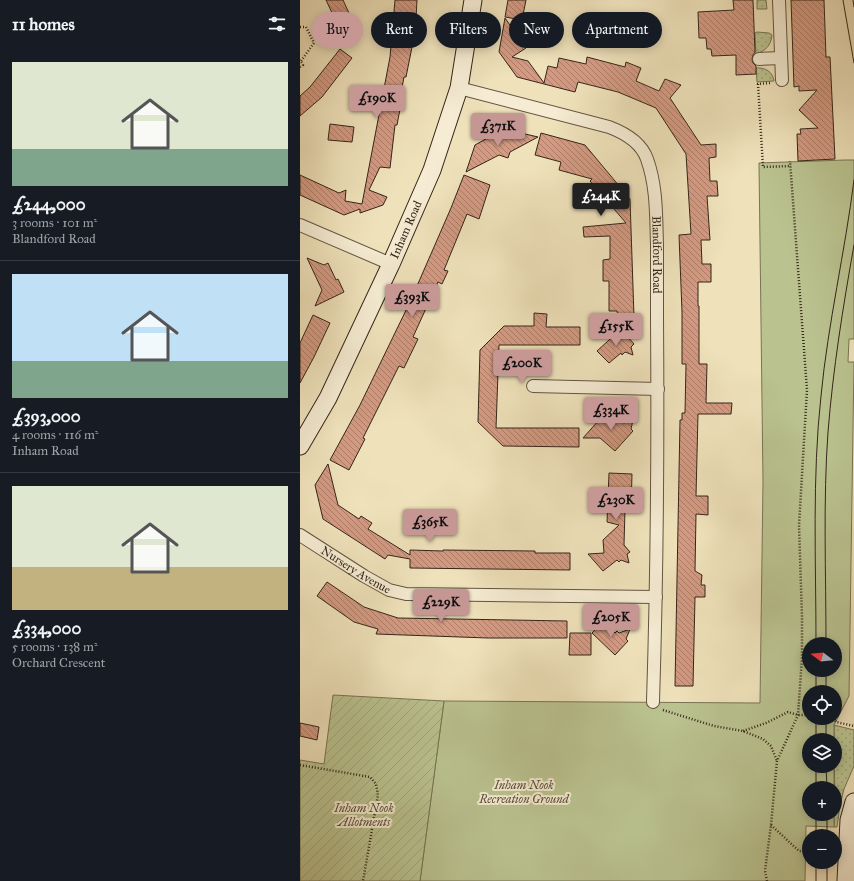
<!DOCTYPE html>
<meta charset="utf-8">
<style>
body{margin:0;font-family:"IM FELL Great Primer",serif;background:#20242c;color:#f1f3f6;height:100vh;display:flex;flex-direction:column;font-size:15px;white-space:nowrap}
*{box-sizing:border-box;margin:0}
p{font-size:13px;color:#9ea1a6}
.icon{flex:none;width:22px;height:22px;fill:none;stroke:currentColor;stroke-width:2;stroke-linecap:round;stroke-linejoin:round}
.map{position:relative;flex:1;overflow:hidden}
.drawer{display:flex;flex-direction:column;background:#171b24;width:300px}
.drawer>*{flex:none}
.banner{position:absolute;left:12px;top:12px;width:380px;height:36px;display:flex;gap:8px}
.needle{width:26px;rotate:286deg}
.tools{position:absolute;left:502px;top:637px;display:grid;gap:8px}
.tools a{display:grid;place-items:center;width:40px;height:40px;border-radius:50%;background:#171b24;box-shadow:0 2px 10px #0003;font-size:20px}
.price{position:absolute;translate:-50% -34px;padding:0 9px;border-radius:4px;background:#c59692;color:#111;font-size:13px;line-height:26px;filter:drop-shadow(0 1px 2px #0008)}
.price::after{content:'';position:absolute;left:50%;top:24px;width:12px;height:9px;margin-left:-6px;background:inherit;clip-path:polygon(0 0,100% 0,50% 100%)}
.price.active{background:#222;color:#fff}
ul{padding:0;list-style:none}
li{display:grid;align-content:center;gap:8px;height:212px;padding:0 12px}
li+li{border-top:1px solid #363941}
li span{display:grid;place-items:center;height:124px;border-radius:0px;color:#555}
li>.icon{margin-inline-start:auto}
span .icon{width:72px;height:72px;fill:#fffc;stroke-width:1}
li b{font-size:17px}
h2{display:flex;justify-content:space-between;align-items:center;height:48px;padding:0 12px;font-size:17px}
.chip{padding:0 14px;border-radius:18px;background:#171b24;box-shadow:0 2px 10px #0003;font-size:14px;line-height:36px}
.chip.active{background:#c59692;color:#111}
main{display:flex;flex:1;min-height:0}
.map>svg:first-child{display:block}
.grass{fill:url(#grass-dots);stroke:#787454}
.park{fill:#bac390;stroke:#787454;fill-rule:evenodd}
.garden{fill:url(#garden-furrows);stroke:#787454}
.building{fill:url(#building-back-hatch);stroke:#352518}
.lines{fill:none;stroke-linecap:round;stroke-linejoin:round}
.street-casing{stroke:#645441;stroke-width:14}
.secondary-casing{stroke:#352518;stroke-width:19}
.path{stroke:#352518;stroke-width:2.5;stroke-dasharray:1 2;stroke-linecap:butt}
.street{stroke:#f5ecd3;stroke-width:12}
.secondary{stroke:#f5ecd3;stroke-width:17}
.tram{stroke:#352518;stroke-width:1}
.labels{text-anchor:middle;stroke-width:4;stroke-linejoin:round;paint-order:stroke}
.street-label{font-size:12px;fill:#352518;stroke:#f5ecd3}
.park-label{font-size:12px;font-style:italic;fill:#564c36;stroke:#f5ecd3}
</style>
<main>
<section class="drawer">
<h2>11 homes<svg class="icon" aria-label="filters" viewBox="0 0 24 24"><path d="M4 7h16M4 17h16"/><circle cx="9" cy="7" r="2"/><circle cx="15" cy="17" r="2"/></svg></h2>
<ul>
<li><span style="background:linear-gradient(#dfe7d0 70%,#7fa58c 0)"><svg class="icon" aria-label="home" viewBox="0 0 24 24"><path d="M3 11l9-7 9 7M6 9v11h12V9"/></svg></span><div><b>£244,000</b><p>3 rooms · 101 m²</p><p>Blandford Road</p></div></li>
<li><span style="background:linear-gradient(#bfe0f5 70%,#7fa58c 0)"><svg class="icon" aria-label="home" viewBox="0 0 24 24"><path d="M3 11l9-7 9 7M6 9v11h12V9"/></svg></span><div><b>£393,000</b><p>4 rooms · 116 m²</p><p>Inham Road</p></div></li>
<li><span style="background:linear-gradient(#dfe7d0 65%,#c2b280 0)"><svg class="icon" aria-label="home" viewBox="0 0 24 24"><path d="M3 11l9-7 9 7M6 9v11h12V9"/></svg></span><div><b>£334,000</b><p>5 rooms · 138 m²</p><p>Orchard Crescent</p></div></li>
</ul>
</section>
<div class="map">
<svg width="554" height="881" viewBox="0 0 554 881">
<defs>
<pattern id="grass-dots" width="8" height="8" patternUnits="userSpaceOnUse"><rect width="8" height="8" fill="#bac390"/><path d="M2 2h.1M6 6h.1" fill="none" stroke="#a0a77b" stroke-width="1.8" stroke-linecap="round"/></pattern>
<pattern id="garden-furrows" width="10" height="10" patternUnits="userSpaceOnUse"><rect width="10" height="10" fill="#bac390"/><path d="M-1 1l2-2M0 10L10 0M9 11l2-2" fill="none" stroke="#a0a77b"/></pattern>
<pattern id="building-back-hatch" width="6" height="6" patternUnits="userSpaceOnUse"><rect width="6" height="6" fill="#d49a82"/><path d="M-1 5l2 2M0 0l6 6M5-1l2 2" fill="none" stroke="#ad7d69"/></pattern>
</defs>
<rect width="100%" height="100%" fill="#efe2bb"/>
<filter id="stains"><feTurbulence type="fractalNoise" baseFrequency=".005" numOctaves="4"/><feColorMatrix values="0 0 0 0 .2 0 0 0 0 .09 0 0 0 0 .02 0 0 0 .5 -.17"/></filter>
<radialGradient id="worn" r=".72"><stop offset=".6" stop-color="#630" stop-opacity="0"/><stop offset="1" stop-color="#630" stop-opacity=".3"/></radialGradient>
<!-- grass -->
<path class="grass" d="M 457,0 L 466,0 L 467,9 L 457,9 Z
M 457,32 L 469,33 L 472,35 C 471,46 465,51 456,54 L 455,33 Z
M 456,68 C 465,67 473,72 474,81 L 457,82 Z
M 534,725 L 554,730 L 554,766 L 544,789 L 540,805 L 537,827 L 534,827 L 534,814 L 535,814 Z"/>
<!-- park -->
<path class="park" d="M 545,160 L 554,160 L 554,339 L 549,339 L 548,362 L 554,362 L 549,696 L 534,725 L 534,740 L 509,740 L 509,766 L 534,766 L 534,788 L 509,788 L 509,814 L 534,814 L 534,827 L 506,826 L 505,881 L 120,881 L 144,701 L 460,703 L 463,482 L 459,163 ZM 509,644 L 535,644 L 535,670 L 509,670 ZM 509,692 L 535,692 L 535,718 L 509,718 Z"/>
<!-- garden -->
<path class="garden" d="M 33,695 L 144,701 L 120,881 L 0,881 L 0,760 L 24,764 Z"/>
<!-- building -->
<path class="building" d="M 26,0 L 43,0 L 60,37 L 46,43 Z
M 95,0 L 117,0 L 116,18 L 115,18 L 112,47 L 106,77 L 104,77 L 98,109 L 100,109 L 97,125 L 95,125 L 90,168 L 80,167 L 69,190 L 87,197 L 83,205 L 60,213 L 60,209 L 44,215 L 0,195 L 0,175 L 39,193 L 46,190 L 45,201 L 62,204 L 90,57 Z
M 208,0 L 226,0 L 222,20 L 205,17 Z
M 433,0 L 453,0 L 455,52 L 453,55 L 452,59 L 453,63 L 456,66 L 456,74 L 436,75 L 436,55 L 412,56 L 411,49 L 407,49 L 406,38 L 399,38 L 398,12 L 434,10 Z
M 491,0 L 524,0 L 526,57 L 530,57 L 535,159 L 498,161 L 497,134 L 501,134 L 500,129 L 518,128 L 499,110 L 517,90 L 499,91 L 499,86 L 494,87 Z
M 205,18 L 226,48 L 212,57 L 228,61 L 244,83 L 248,66 L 257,68 L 259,58 L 286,64 L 287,57 L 325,67 L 326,62 L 341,68 L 336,81 L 359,91 L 365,79 L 381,85 L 370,98 L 401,145 L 416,144 L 416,157 L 409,158 L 410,181 L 417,181 L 418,196 L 407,196 L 410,240 L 401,240 L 402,264 L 411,264 L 411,282 L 398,282 L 398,306 L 399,306 L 399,364 L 407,364 L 406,403 L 432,403 L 431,414 L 398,414 L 396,496 L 408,496 L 408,515 L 396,514 L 395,571 L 402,575 L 401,585 L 405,585 L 405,597 L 395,597 L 393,686 L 375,686 L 380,420 L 382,420 L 382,413 L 385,413 L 386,364 L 382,364 L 382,312 L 379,235 L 391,234 L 386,154 L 356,108 L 318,92 L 278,82 L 275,92 L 217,77 L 199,52 Z
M 40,49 L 52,58 L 22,97 L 0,116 L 0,96 L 10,87 Z
M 30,124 L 54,127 L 52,142 L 28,140 Z
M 204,129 L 238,137 L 210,152 L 208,158 L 199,155 L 166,172 L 175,145 Z
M 241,133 L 285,145 L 330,199 L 334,317 L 318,317 L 317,311 L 309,311 L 309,281 L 303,281 L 303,260 L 310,259 L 310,236 L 284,237 L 283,227 L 326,223 L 290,181 L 292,179 L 259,170 L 261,162 L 235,155 Z
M 164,175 L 190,185 L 179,219 L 167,214 L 144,270 L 148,271 L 142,284 L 138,282 L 113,337 L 118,339 L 104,368 L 99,366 L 63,438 L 65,439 L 49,470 L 30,460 L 60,405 L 110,302 L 151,208 Z
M 7,258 L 24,265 L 28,263 L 36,280 L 38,279 L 44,292 L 15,306 L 22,290 Z
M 234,313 L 247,314 L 246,327 L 280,327 L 280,345 L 199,345 L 196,428 L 279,428 L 279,447 L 203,446 L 178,422 L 180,350 L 204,326 L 234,326 Z
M 13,315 L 30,323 L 14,357 L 0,383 L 0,343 Z
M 321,329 L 334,344 L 331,347 L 333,355 L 325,352 L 322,355 L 321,353 L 309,363 L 297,351 Z
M 307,411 L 320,422 L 321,421 L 324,423 L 333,420 L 331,429 L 333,431 L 315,451 L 300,438 L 283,438 Z
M 28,464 L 38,505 L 59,519 L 61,516 L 72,523 L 68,529 L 110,555 L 110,550 L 143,551 L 143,550 L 235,551 L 235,553 L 270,553 L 270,570 L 110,568 L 110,559 L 88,555 L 85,559 L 23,519 L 15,485 Z
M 309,473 L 332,474 L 331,510 L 325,509 L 324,545 L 330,552 L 327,554 L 329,563 L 321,560 L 319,562 L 317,560 L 303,571 L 288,554 L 304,553 L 303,540 L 319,525 L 307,522 Z
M 27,582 L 64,607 L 98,618 L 267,621 L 267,638 L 188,638 L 76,634 L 78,629 L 54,622 L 17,596 Z
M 303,621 L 315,633 L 317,631 L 319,633 L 330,629 L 326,639 L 328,641 L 315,655 L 292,633 Z
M 270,633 L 291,633 L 291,655 L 269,655 Z
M 0,723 L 19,727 L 17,740 L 0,736 Z"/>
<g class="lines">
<!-- street casing -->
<g class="street-casing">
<g id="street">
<path d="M 479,0 L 482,80"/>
<path d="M 459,59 L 481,58"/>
<path id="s1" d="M 159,88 L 309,127 C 325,133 341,142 347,159 C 357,187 356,216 357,245 C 357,270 357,294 357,318 C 358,446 357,574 353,702"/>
<path d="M 0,225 L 91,264"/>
<path d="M 233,386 L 358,389"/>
<path id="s2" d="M 0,535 L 64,576 L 89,590 L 106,594 L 356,597"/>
</g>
</g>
<!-- secondary casing -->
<g class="secondary-casing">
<g id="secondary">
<path id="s3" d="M 0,446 L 28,398 L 91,264 L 132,170 L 159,88 L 173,0"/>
<path d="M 546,881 L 549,820 L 554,802"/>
</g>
</g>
<!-- path -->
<path class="path" d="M 0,27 L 6,27 L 14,43 L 1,61
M 0,67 L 3,65 L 0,60
M 470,83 L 458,84 L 463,167 L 491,166
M 363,710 L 414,726 L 443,731 L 463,739 L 471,746 L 477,761
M 534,718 L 536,722 L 554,726
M 443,731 L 466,723 L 488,712 L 498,715 L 509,715
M 0,765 L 70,777 L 76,784 L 78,795 L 63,881
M 471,825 L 499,851 L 509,851
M 467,881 L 465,871 L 471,825 L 477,761 L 498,715 L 502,658 L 502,617 L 499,525 L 507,390 L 490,161"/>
<!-- street -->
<use href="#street" class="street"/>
<!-- secondary -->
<use href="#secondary" class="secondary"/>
<!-- tram -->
<path class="tram" d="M 543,0 L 554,63
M 553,0 L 554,7
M 516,644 C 516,561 512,478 521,396 C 528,323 545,252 554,180
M 526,644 C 526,574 523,501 528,432 C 533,369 543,307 554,245
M 516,670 L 516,692
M 526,670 L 526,692
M 516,718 L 516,740
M 526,718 L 526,740
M 516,766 L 516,788
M 526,766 L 527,788
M 516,814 L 516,836
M 527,814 L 527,836
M 516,881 L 516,862
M 527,881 L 527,862"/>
</g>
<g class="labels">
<!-- street labels -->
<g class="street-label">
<text dy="4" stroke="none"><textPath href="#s3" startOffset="241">Inham Road</textPath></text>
<text dy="4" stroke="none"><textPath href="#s1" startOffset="303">Blandford Road</textPath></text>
<text dy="4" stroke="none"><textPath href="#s2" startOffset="66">Nursery Avenue</textPath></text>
</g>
<!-- park labels -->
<g class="park-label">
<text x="224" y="789">Inham Nook<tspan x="224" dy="14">Recreation Ground</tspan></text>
<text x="64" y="812">Inham Nook<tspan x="64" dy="14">Allotments</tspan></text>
</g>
</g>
<rect width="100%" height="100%" filter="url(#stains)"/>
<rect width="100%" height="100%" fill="url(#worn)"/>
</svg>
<div class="tools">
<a><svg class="needle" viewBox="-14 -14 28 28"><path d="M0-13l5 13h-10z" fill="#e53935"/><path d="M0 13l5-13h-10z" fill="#9ea1a6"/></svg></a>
<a><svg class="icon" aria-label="locate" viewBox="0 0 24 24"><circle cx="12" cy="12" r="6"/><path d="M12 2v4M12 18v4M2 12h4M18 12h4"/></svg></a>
<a><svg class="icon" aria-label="layers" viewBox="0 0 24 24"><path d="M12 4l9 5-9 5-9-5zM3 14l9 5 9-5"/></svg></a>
<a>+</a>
<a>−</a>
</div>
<b class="price" style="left:77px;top:119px">£190K</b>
<b class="price" style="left:198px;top:147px">£371K</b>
<b class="price active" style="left:301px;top:217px">£244K</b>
<b class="price" style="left:112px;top:318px">£393K</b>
<b class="price" style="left:316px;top:347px">£155K</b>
<b class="price" style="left:222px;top:384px">£200K</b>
<b class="price" style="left:311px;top:431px">£334K</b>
<b class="price" style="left:316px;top:521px">£230K</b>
<b class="price" style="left:130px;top:543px">£365K</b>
<b class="price" style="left:141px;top:623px">£229K</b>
<b class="price" style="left:311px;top:638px">£205K</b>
<div class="banner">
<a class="chip active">Buy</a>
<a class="chip">Rent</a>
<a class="chip">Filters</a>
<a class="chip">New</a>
<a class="chip">Apartment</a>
</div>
</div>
</main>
